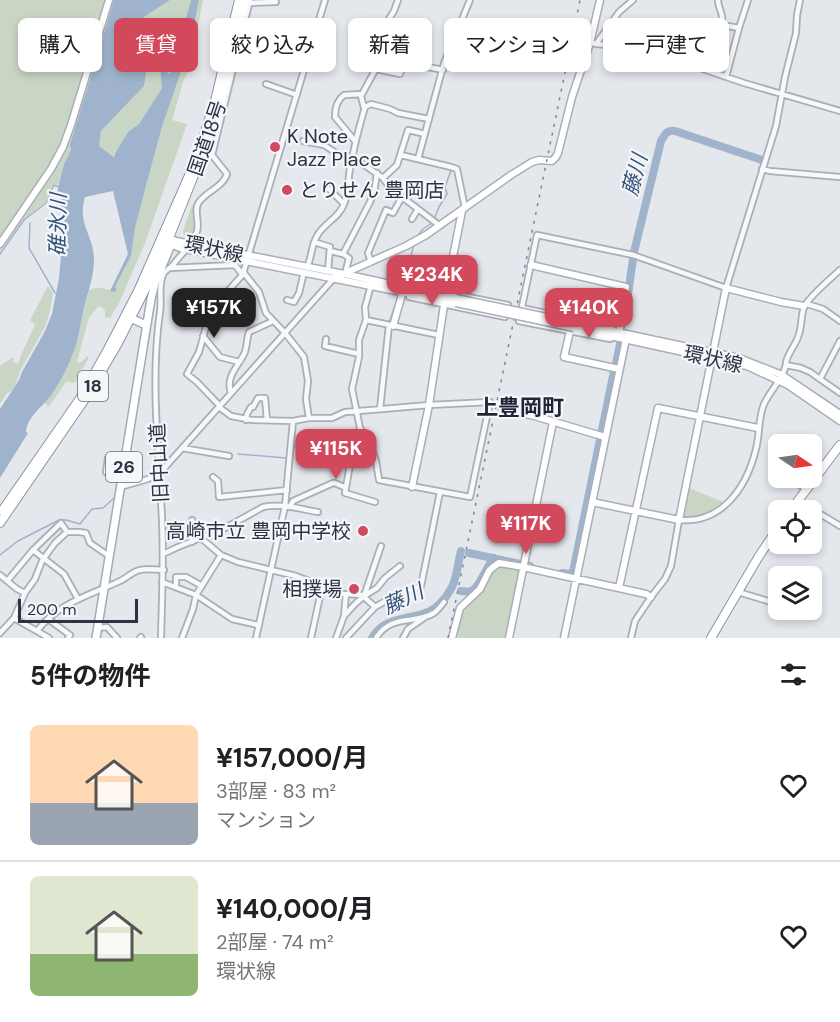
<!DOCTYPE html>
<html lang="ja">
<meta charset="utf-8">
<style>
body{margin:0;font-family:"DM Sans","Noto Sans JP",sans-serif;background:#f2f2f2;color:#202124;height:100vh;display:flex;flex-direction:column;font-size:22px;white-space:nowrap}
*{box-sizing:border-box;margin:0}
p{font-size:20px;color:#757577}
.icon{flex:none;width:33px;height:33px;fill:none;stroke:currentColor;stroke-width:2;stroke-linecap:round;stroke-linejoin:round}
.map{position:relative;height:638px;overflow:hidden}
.sheet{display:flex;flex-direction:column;background:#fff;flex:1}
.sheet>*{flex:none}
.hud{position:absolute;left:18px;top:18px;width:804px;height:54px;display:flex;gap:12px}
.needle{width:39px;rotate:103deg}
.fabs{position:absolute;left:768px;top:434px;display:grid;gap:12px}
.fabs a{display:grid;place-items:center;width:54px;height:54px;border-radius:9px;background:#fff;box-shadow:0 3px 9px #0003;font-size:30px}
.scale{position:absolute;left:18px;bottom:15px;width:120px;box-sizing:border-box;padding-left:6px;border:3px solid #2b3445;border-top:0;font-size:16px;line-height:21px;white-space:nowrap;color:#2b3445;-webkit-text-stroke:4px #f4f6f9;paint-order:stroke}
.price{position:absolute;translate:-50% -51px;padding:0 14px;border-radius:12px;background:#d1495b;color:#fff;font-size:20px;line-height:39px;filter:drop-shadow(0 2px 3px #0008)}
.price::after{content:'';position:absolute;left:50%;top:36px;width:18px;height:14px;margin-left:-9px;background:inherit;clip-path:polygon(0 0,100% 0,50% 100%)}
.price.current{background:#222;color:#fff}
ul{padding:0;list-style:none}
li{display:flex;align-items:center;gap:18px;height:150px;padding:0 30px}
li+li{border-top:2px solid #e0e0e0}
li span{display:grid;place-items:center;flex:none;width:168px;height:120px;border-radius:9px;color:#555}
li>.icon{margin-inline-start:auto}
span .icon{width:72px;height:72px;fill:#fffc;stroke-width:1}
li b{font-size:26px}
h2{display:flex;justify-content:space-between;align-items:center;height:72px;padding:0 30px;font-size:26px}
.tag{padding:0 21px;border-radius:9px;background:#fff;box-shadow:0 3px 9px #0003;font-size:21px;line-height:54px}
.tag.current{background:#d1495b;color:#fff}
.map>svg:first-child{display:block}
.green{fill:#c9d6c5}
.water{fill:#9fb4cc}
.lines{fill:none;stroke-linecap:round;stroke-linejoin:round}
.stream{stroke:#9fb4cc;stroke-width:1.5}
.river{stroke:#9fb4cc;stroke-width:8}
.street-casing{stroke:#a9aeb7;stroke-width:8}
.secondary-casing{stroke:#a9aeb7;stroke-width:9}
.primary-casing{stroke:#a3abb8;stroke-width:10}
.highway-casing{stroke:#8b94a3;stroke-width:10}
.street{stroke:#f7f8fa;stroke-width:4.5}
.secondary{stroke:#fff;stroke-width:6}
.primary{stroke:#fff;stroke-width:7}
.highway{stroke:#fff;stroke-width:8}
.rail{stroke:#7d8696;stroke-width:1.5;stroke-dasharray:3 6;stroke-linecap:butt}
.secondary-bridge-casing{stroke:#a9aeb7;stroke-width:9;stroke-linecap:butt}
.secondary-bridge{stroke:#fff;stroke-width:6}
.poi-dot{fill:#d1495b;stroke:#f4f6f9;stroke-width:2}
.labels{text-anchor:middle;stroke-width:4.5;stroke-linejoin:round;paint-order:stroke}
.shield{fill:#f4f6f9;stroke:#676e7b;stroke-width:1.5}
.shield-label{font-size:18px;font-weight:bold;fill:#2b3445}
.poi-label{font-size:20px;fill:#2b3445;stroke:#f4f6f9;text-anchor:start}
.street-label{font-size:20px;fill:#2b3445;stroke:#f4f6f9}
.water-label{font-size:21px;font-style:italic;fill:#34527a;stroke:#f4f6f9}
.quarter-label{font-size:22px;font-weight:bold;fill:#1d2536;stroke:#f4f6f9}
</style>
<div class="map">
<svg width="840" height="638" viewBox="0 0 840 638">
<rect width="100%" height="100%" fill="#e4e7ec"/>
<!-- green -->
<path class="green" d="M 0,0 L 105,0 L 65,131 C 50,170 24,204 0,238 Z
M 112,0 L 114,0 L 86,90 L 71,150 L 64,164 L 60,185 L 54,184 L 45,202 L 22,221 L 0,252 L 0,248 L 35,199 L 63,154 L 72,130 Z
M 170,0 L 191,0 L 170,74 L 167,72 L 165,38 L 158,49 L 162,88 L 139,124 L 128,132 L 117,150 L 115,157 L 99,146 L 101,131 L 144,86 L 132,46 L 141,19 Z
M 199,0 L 203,0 L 189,71 L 184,79 L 172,120 L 187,124 L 145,243 L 119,303 L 110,318 L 105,317 L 105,310 L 99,306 L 89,317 L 77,362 L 82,362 L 87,356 L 89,357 L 75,383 L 66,382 L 49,407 L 44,402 L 53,393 L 73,354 L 89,290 C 99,285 106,289 115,292 L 115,287 L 131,256 L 135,228 L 147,182 L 162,127 L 190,45 Z
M 192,205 L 195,205 C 195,218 198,227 190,239 L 184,236 L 183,231 Z
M 48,286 L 53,293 L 51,306 L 46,325 L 20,371 L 15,386 L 11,391 L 7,393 L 0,404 L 0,366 L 13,357 L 14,362 L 18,364 L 21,355 L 35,325 L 30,320 Z
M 689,488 L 726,503 L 700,517 L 684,519 L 683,516 Z
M 500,566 L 518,569 L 520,572 L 506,638 L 458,638 L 456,635 L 462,610 L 479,595 L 485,587 L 494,569 Z"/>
<!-- water -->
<path class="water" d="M 114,0 L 170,0 L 141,19 L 133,44 L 132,46 L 149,54 L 144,86 L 101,131 L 99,146 L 114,157 L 117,150 L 128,132 L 139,124 L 162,88 L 158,49 L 165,37 L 167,72 L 170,74 L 191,0 L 199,0 L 190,45 L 162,127 L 147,182 L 135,228 L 131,256 L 115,287 L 117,288 L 115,292 L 110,291 L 128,254 L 113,191 L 85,197 C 77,225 93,233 94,259 C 94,274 90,286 86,300 C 82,315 80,330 76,345 C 71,360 63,377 54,391 C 47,404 27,415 26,432 L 28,433 L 0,478 L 0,409 L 19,380 L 22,372 L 45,331 L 52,314 L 59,278 L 63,234 L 62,207 L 57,203 L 58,200 L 62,201 L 61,195 L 57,193 L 64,164 L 71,150 L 70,145 Z"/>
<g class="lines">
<!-- stream -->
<path class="stream" d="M 451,52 L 472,1
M 442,162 L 425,158 L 422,155 L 447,62
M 434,219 L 439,207 L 447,194 L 445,187 L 452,168
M 30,223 L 29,248 L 55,293
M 416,238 L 423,229 L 432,223
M 0,254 L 24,220 L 46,203 L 54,185 L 59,187
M 403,282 L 414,245
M 371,318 L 387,322 L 390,320 L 398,297
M 293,449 L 298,443 L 300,443 L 345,450 L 351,435 L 356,432
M 238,454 L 286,458
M 0,555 L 18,541 L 59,520 L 66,520 L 80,524 L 92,509 L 103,508 L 114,498"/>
<!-- river -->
<path class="river" d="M 628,294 L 634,252 L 661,141 C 665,134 667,130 675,131 L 762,160
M 616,364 L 620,344
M 469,553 L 530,566
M 562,573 L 569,574 L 573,572 L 614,371
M 461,591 C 463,591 469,592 471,591 C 479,589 487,565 494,558
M 372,638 C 386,615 409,621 430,611 C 439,607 447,596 452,587 C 457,577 458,562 461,551"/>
<!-- street casing -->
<g class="street-casing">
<path id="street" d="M 718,0 C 718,10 724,11 722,25 L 739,28
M 249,3 L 276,2
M 386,25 L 408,29
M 590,43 L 636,49 L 665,56 L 744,83 L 840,111
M 596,44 L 619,12 L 633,0
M 376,69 L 400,74 L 404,62 L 443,70
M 726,77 L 739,28 L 748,0
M 266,84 L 297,95
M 364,108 L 361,96 L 379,63 L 387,22 L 394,11 L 398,0
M 303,141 L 324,145 L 342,157 L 360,162 L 383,178 L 390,188 L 418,209 L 412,219
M 355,141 L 335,117 C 335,109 337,100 344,95 L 362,94
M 212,155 L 250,0
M 401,155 L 451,167 L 457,169 L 465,208
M 418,159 L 444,63 L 470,0
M 762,169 L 770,171 L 840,177
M 383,178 L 397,165 L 408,130 L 425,134
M 329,189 L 344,204
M 418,209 L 440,226
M 314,242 L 330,247 L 328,271
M 191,244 C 193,240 196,235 197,231 C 200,221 193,210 199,202 C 207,191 223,187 227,174 L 212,155 L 202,156
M 330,251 L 343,254 L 349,258 L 346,270 L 348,272
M 343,254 L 369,204 L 374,193 L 377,173
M 371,262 L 368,253 L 386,210 L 393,213 L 402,197
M 307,267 C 312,257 311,246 317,236 C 324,223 339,218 344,204 C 349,191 348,176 351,162 C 351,157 354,153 354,149 C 357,135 361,121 365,107 L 371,104 L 390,109 L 398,113 L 429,119
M 170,268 L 235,265 L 242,274
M 409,294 L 409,297 L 505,317 L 508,305 L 413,286
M 287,300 L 294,302 L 299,293 L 304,272
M 807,304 L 823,309 L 840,321
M 522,308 L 610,327 L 613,329 L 613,331
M 366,320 L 439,335
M 203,336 L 220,357 L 239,362
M 615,337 L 610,339 L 519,321 L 537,235 L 633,255 L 726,288 L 776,126 L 785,77 L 796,33 L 797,15 L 800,0
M 326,339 L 325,346 L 359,354
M 786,365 L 801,368 L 810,372 L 840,393
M 820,379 L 840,341
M 231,393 C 225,376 239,366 245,352 C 247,345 247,338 249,332 L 273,321
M 220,406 L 197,382 L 187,374 L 199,352 L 206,327 L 215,325 L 228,291 L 244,273
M 219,407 L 231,416 L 252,420 L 293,421 L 309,418 L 332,418 L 345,412 L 359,411 L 429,405 L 490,402 L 470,497 L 379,480 L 376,461 L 371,446 L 365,435 L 360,428 L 352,389 L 359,357 L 359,340 L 366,320 L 365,307 L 371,285
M 380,409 L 389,325
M 309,418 L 306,399 L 308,381 L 304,357 L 285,333 L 266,313 L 259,292 L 244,273 L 244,270 L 325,0
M 246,420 L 247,414 L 251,407 L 253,407 L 258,398 L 265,398 L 267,420
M 360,428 L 352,453 L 345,493 L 375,502
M 182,448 L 229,456
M 106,472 L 108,458 L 125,461
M 213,477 L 218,481 L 219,497 L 287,490
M 787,477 L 806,489
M 120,487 L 148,479 L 159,474 L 334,278
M 290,507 L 293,501 L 333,483 L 335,483 L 346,488
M 812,511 L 822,515 L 840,526
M 201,538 L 221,555 L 238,562 L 296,576 L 346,595
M 192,542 L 192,520
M 33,550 L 64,574 L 78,599
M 163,554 L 178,547 L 225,528 L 263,507 C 281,503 300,509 318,512
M 0,575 L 17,589 L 25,593
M 8,580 L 33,550 L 61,523 L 67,532
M 162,582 L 196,595 L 232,619 L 258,625
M 176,587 L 176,577 L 186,577 L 202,586
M 738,592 L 778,604
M 364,596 L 381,546
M 344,616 L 355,604 L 364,596 L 377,588 L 385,578 L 400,566
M 14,618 L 49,638
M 48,619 L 70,635 L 68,638
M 97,628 L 107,627 L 117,638
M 37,631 C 58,603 90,595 120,581 C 127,578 133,571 140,570 C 147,568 156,570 164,570
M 0,633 L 14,618 L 25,593 L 35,579 L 42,561 L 55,543 L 67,532 L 79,532 L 86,533 L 90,543 L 109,556
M 140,638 L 141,637
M 161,638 C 162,598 164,558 162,519 C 159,450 150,381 160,312 C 162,301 158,286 163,275 C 164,271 169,269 172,266 C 176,261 180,256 184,252 L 185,248
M 182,638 L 193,609 L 196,595 L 221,555
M 256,638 L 285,506 L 293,421
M 311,638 L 322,587
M 336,638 L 344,616 L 346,594 L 362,595 L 375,607
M 346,638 L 375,607 L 393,597 L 421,586 L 440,492
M 376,638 C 392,613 415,625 434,613 C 438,610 441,606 444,602
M 403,638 L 408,629 L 424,618
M 631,638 L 635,621 L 651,597 L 665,579 L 671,566 L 679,520 C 723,524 747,486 756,449 C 760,434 758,418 764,404 C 770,391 781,381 785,368 C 787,362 785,364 787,359 C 790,350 797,343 799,334 C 802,325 801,315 804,307 C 809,297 831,278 840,270"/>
</g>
<!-- secondary casing -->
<g class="secondary-casing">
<path id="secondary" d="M 171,240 L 344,274 L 456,298
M 0,244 L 51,169 L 63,147 L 71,125 L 109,0
M 169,244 L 180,248 L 456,303
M 531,265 L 626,287 L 619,335
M 334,278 L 406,246 L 426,235 L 511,175 L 532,162 L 539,160 L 552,161 L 556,157 L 558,153 L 572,97 L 590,43 L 600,0
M 446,292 L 462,211
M 575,323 L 739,358 L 782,375 L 840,414
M 393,326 L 403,291
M 574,328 L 747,366 L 788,385 L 840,421
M 570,331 L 564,357 L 619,369
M 502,410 L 531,415 L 605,437
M 412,487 L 429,405 L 444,305
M 592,502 L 679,520 L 726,288 L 781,302 L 804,306
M 619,588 L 658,408 L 758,428
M 452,638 L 460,608 L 480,589 L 489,571 L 492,568 L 499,563 L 523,567 L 646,594 L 651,597
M 509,638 L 553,422
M 564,638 L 627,334"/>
</g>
<!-- primary casing -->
<g class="primary-casing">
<path id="primary" d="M 126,316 L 146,325
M 96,638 L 151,299 L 155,283 L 173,240"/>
</g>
<!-- highway casing -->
<g class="highway-casing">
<path id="highway" d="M 791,510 L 840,445
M 2,511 L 81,397 L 107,351 L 138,291 L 191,171 L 205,132 L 216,97 L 239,0
M 0,523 L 85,399 L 117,345 L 147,286 L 167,243 L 210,135 L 226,82 L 245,0
M 711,638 L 759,556 L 778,528"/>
</g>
<!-- street -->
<use href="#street" class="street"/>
<!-- secondary -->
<use href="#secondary" class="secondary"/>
<!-- primary -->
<use href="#primary" class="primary"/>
<!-- highway -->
<use href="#highway" class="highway"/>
<!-- rail -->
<path class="rail" d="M 448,638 L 580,0"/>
<!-- secondary-bridge casing -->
<g class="secondary-bridge-casing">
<path id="secondary-bridge" d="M 456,298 L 575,323
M 456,303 L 574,328"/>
</g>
<!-- secondary-bridge -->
<use href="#secondary-bridge" class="secondary-bridge"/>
</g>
<!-- markers -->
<g class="poi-dot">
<circle cx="275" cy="147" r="6"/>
<circle cx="287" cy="190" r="6"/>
<circle cx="363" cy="531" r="6"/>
<circle cx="354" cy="589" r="6"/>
</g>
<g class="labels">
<!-- shield labels -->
<g class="shield">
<rect x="78" y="371" width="30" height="30" rx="4.5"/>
<rect x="106" y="452" width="36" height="30" rx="4.5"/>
</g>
<g class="shield-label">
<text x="93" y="392">18</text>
<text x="124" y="473">26</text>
</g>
<!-- poi labels -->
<g class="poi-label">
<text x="287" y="143">K Note<tspan x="287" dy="23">Jazz Place</tspan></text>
<text x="299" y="197">とりせん 豊岡店</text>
<text x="351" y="538" text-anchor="end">高崎市立 豊岡中学校</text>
<text x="342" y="596" text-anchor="end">相撲場</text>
</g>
<!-- street labels -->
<g class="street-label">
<text transform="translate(207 138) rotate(-71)" y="7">国道18号</text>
<text transform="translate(214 249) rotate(12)" y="7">環状線</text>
<text transform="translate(713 359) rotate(13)" y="7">環状線</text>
<text transform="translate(159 463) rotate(-93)" y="7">旧中山道</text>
</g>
<!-- water labels -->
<g class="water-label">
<text transform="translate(635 175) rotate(-75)" y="7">藤川</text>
<text transform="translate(58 225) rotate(-89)" y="7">碓氷川</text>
<text transform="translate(403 599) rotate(-25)" y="7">藤川</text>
</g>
<!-- quarter labels -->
<g class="quarter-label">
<text x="520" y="415">上豊岡町</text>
</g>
</g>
</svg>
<div class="fabs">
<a><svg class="needle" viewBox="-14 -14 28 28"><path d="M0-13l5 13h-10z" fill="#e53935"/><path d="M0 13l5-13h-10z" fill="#757577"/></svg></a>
<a><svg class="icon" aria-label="locate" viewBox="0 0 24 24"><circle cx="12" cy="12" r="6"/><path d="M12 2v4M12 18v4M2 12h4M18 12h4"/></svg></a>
<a><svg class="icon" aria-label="layers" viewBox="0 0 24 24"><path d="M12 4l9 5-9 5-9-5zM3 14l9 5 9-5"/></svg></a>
</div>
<div class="scale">200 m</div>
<b class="price" style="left:432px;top:306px">¥234K</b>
<b class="price current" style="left:214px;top:339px">¥157K</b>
<b class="price" style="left:589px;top:339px">¥140K</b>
<b class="price" style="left:336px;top:480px">¥115K</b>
<b class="price" style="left:526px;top:555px">¥117K</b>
<div class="hud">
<a class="tag">購入</a>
<a class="tag current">賃貸</a>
<a class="tag">絞り込み</a>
<a class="tag">新着</a>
<a class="tag">マンション</a>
<a class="tag">一戸建て</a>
</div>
</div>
<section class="sheet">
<h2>5件の物件<svg class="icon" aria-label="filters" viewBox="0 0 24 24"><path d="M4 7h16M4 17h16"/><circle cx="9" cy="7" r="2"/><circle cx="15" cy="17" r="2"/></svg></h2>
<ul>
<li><span style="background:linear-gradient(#ffd9b3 65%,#9aa5b1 0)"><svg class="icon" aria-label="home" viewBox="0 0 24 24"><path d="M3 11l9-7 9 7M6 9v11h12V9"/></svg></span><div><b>¥157,000/月</b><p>3部屋 · 83 m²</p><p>マンション</p></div><svg class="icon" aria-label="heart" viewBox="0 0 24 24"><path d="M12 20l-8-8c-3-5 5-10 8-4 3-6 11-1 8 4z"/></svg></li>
<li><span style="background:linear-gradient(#dfe7d0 65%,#8fb573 0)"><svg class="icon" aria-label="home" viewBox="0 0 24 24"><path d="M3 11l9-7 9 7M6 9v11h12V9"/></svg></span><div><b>¥140,000/月</b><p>2部屋 · 74 m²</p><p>環状線</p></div><svg class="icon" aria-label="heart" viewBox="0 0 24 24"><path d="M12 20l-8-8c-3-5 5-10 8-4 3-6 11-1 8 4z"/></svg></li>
</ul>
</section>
